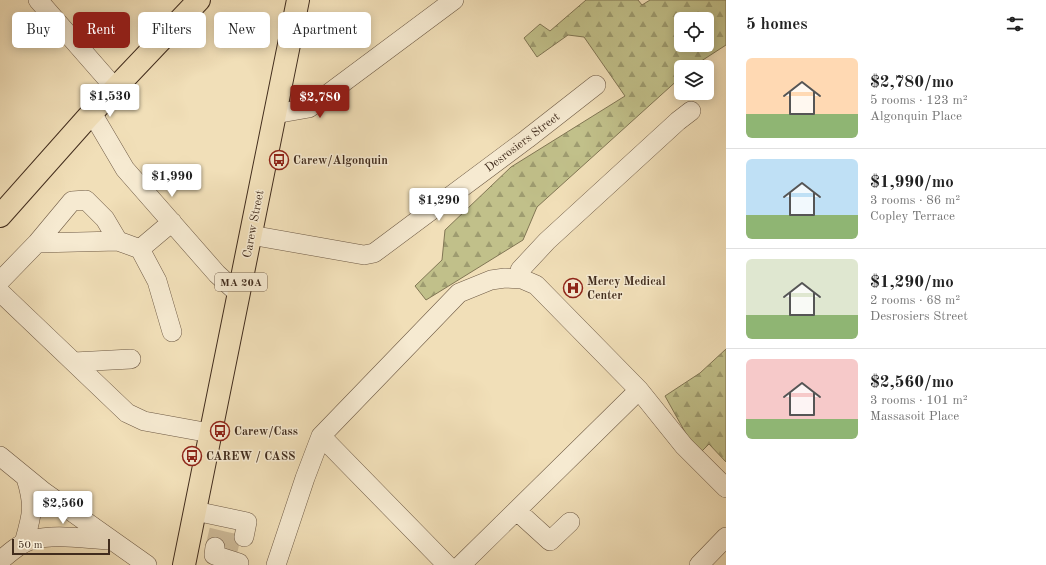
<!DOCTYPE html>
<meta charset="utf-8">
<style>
body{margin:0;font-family:"Old Standard TT",serif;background:#f6f6f6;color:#222;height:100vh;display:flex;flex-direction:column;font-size:15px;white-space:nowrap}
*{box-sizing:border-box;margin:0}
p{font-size:13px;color:#767676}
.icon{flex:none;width:22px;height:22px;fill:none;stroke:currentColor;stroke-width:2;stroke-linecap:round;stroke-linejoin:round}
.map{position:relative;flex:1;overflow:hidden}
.sheet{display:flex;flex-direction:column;background:#fff;width:320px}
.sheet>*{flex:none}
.guide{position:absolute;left:12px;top:12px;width:380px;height:36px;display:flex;gap:8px}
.tools{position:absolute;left:674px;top:12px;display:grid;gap:8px}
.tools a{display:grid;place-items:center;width:40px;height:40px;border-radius:6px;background:#fff;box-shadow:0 2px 10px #0003;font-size:20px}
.scale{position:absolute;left:12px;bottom:10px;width:98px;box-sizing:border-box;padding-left:4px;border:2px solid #412c1d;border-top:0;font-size:11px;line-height:14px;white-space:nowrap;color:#412c1d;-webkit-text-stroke:3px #f6ead1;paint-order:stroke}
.price{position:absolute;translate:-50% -34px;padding:0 9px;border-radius:4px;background:#fff;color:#222;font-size:13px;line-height:26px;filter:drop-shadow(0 1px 2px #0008)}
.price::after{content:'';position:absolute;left:50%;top:24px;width:12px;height:9px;margin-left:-6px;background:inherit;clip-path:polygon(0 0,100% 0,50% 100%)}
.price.current{background:#8f2418;color:#fff}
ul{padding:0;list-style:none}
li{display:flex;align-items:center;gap:12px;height:100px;padding:0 20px}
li+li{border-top:1px solid #e0e0e0}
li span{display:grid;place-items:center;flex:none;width:112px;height:80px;border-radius:6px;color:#555}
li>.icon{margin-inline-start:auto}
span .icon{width:48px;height:48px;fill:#fffc;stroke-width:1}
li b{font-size:17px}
h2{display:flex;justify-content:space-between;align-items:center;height:48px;padding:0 20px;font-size:17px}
.chip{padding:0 14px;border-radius:6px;background:#fff;box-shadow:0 2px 10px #0003;font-size:14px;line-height:36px}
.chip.current{background:#8f2418;color:#fff}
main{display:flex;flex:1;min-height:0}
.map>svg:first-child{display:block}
.forest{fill:url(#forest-firs);stroke:#817654;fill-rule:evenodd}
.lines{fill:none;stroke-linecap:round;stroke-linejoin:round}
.minor-tunnel{stroke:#cebb99;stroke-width:19;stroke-dasharray:19 10;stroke-linecap:butt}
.minor-casing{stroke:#6d5944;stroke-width:20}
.major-casing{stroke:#412c1d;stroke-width:24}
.minor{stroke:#f6ead1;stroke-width:19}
.major{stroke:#f1dfb8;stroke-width:22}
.labels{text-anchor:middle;stroke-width:3;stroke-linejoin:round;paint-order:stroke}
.shield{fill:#f6ead1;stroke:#776553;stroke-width:1}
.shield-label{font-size:11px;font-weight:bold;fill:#412c1d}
.street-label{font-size:12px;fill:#412c1d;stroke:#f6ead1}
.poi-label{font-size:12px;font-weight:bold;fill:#412c1d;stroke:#f6ead1;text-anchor:start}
</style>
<main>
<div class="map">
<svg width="726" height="565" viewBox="0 0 726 565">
<defs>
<pattern id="forest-firs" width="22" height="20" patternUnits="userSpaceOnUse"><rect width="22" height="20" fill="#c1c08a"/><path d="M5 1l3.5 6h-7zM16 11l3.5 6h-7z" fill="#9e9c70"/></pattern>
</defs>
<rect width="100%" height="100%" fill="#f1dfb8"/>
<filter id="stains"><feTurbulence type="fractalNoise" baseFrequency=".005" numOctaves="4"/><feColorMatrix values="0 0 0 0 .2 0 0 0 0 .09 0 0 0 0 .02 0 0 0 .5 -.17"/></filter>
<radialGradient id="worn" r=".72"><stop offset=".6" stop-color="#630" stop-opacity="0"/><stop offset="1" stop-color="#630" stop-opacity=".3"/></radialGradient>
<!-- forest -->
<path class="forest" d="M 586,0 L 638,0 L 642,5 L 650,0 L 726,0 L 726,45 L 692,67 L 681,67 L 681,77 L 537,207 L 523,240 L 426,300 L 415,286 L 442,260 L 445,230 L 511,167 L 625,96 L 584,37 L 568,35 L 537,57 L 524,38 L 540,24 L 550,31 ZM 681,19 L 707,19 L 707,45 L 681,45 Z
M 726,349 L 726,462 L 709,444 L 701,452 L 690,441 L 665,396 L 700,373 Z"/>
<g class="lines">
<!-- minor-tunnel -->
<path class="minor-tunnel" d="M 215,547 L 219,530
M 228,551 L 232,533"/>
<!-- minor casing -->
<g class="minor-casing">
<path id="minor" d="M 38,0 L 115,88
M 92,113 L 125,169 L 217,274 L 239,294
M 275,114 L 309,108 L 454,0
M 172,222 L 140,249 L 157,281 L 172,332
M 251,235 L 364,255 L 374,253 L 527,139 L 596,85
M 37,243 L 72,201 L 86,200 L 105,219 L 118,241
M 521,279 L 520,270 L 547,241 L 678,121 L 691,111
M 0,281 L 37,243 L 118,241 L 140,249
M 0,292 L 127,413 L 144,421 L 210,433
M 74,362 L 131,359
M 321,436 L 447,565
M 0,456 L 44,492 L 147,565
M 195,511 L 247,522 L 244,537
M 517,511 L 550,541 L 570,522
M 24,543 C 32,515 35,507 26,478
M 215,547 L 214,555 L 239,563
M 0,561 C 9,553 19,544 31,540 C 56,533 85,539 111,540
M 276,565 L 305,478 L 321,436 L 459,293 L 491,280 L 505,278 L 522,279 L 536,285 L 639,390 L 684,446 L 726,488
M 461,565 L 639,390
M 699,565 L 726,537"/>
</g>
<!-- major casing -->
<g class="major-casing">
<path id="major" d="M 0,216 L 88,117 L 199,0
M 184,565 L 298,0"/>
</g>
<!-- minor -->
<use href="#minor" class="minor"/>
<!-- major -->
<use href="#major" class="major"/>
</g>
<!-- icons -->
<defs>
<g id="bus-ring" transform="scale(1)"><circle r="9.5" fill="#f6ead1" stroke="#8f2418" stroke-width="1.5"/><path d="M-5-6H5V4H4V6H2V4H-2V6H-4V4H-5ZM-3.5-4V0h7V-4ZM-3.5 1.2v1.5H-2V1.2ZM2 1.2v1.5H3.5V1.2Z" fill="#8f2418"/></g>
<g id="hospital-ring" transform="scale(1)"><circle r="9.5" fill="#f6ead1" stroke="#8f2418" stroke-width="1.5"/><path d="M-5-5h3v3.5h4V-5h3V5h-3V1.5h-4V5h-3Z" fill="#8f2418"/></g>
</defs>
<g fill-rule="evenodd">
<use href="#bus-ring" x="279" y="160"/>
<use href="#hospital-ring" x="573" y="288"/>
<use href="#bus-ring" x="220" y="431"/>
<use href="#bus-ring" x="192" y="456"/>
</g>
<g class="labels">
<!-- shield labels -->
<rect class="shield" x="215" y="273" width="52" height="18" rx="3"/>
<g class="shield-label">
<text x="241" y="286">MA 20A</text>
</g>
<!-- street labels -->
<g class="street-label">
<text transform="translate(522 142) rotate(-37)" y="4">Desrosiers Street</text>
<text transform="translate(253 224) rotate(-79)" y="4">Carew Street</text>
</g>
<!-- poi labels -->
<g class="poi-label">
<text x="293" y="164">Carew/Algonquin</text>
<text x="587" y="285">Mercy Medical<tspan x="587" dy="14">Center</tspan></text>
<text x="234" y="435">Carew/Cass</text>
<text x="206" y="460">CAREW / CASS</text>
</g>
</g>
<rect width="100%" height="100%" filter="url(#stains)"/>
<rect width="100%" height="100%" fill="url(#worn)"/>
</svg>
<div class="tools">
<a><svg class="icon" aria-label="locate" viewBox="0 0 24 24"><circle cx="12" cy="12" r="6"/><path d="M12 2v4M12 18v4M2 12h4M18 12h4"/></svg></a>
<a><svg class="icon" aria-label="layers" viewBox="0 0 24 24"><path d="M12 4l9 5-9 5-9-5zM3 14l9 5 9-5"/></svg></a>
</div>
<div class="scale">50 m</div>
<b class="price" style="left:110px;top:118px">$1,530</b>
<b class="price current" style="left:320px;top:119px">$2,780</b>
<b class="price" style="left:172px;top:198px">$1,990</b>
<b class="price" style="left:439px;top:222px">$1,290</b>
<b class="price" style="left:63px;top:525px">$2,560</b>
<div class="guide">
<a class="chip">Buy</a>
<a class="chip current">Rent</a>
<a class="chip">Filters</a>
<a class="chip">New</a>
<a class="chip">Apartment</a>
</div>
</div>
<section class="sheet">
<h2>5 homes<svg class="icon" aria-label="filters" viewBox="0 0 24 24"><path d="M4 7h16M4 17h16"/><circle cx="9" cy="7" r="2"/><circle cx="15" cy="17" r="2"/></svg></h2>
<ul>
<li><span style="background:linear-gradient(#ffd9b3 70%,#8fb573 0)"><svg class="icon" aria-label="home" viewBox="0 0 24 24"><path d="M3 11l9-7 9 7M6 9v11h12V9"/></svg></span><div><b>$2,780/mo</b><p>5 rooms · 123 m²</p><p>Algonquin Place</p></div></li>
<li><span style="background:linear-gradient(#bfe0f5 70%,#8fb573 0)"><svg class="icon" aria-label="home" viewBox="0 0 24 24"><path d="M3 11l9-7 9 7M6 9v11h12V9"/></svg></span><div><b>$1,990/mo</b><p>3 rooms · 86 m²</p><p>Copley Terrace</p></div></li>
<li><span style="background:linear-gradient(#dfe7d0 70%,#8fb573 0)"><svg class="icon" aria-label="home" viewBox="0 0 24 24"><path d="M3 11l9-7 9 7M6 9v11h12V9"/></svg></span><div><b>$1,290/mo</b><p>2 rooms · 68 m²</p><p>Desrosiers Street</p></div></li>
<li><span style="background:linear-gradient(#f6c9c9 75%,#8fb573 0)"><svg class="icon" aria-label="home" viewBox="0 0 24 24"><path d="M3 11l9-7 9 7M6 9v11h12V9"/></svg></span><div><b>$2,560/mo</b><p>3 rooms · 101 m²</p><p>Massasoit Place</p></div></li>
</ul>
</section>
</main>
